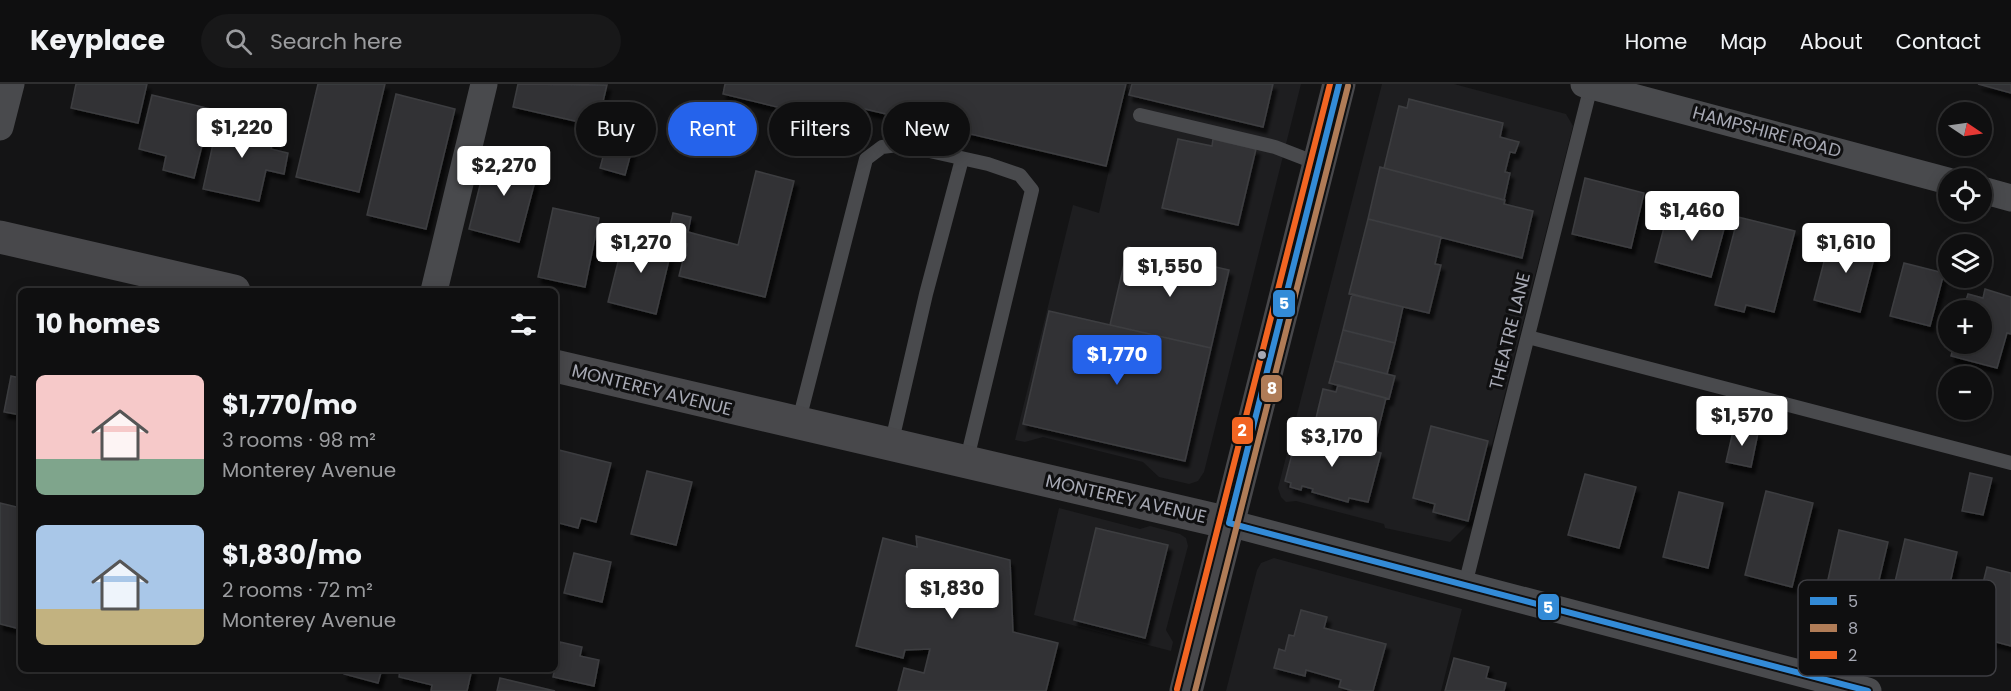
<!DOCTYPE html>
<meta charset="utf-8">
<style>
body{margin:0;font-family:Poppins,sans-serif;background:#181819;color:#f1f3f6;height:100vh;display:flex;flex-direction:column;font-size:22px;white-space:nowrap}
*{box-sizing:border-box;margin:0}
p{font-size:20px;color:#9b9c9f}
.icon{flex:none;width:33px;height:33px;fill:none;stroke:currentColor;stroke-width:2;stroke-linecap:round;stroke-linejoin:round}
.map{position:relative;flex:1;overflow:hidden}
.details{position:absolute;left:18px;top:204px;width:540px;height:384px;display:flex;flex-direction:column;background:#0f0f10;border-radius:9px;box-shadow:0 3px 15px #0003,0 0 0 2px #2f2f30}
.details>*{flex:none}
.guide{position:absolute;left:576px;top:18px;width:570px;height:54px;display:flex;gap:12px}
.needle{width:39px;rotate:103deg}
.tools{position:absolute;left:1938px;top:18px;display:grid;gap:12px}
.tools a{display:grid;place-items:center;width:54px;height:54px;border-radius:50%;background:#0f0f10;box-shadow:0 3px 15px #0003,0 0 0 2px #2f2f30;font-size:30px}
.price{position:absolute;translate:-50% -51px;padding:0 14px;border-radius:6px;background:#fff;color:#222;font-size:20px;line-height:39px;filter:drop-shadow(0 2px 3px #0008)}
.price::after{content:'';position:absolute;left:50%;top:36px;width:18px;height:14px;margin-left:-9px;background:inherit;clip-path:polygon(0 0,100% 0,50% 100%)}
.price.on{background:#2563eb;color:#fff}
ul{padding:0;list-style:none}
li{display:flex;align-items:center;gap:18px;height:150px;padding:0 18px}
li span{display:grid;place-items:center;flex:none;width:168px;height:120px;border-radius:9px;color:#555}
li>.icon{margin-inline-start:auto}
span .icon{width:72px;height:72px;fill:#fffc;stroke-width:1}
li b{font-size:26px}
h2{display:flex;justify-content:space-between;align-items:center;height:72px;padding:0 18px;font-size:26px}
.chip{padding:0 21px;border-radius:27px;background:#0f0f10;box-shadow:0 3px 15px #0003,0 0 0 2px #2f2f30;font-size:21px;line-height:54px}
.chip.on{background:#2563eb;color:#fff}
header{display:flex;align-items:center;gap:36px;box-sizing:border-box;height:84px;padding:0 30px;background:#0f0f10;border-bottom:2px solid #2f2f30}
header strong{font-size:28px}
nav{display:flex;gap:33px;margin-inline-start:auto;font-size:21px}
.search{width:420px;height:54px;background:#181819;display:flex;align-items:center;gap:15px;box-sizing:border-box;padding:0 21px;border-radius:33px;color:#9b9c9f;font-size:22px}
.map>svg:first-child{display:block}
.built{fill:#1e1e20}
.building{fill:#333336;stroke:#3d3e41;stroke-width:1.5;filter:url(#shadow)}
.lines{fill:none;stroke-linecap:round;stroke-linejoin:round}
.lane{stroke:#494a4d;stroke-width:14}
.street{stroke:#494a4d;stroke-width:27}
.secondary{stroke:#48484b;stroke-width:33}
.bus-1-casing{stroke:#0f0f10;stroke-width:10}
.bus-2-casing{stroke:#0f0f10;stroke-width:10}
.bus-3-casing{stroke:#0f0f10;stroke-width:10}
.bus-1{stroke:#338bd7;stroke-width:6}
.bus-2{stroke:#b07c57;stroke-width:6}
.bus-3{stroke:#f26522;stroke-width:6}
.bus-dot{fill:#a7a9b4;stroke:#0f0f10;stroke-width:2}
.labels{text-anchor:middle;stroke-width:6;stroke-linejoin:round;paint-order:stroke}
.street-label{font-size:18px;fill:#a7a9b4;stroke:#0f0f10}
.key{fill:#0f0f10;stroke:#3d3d41;stroke-width:1.5}
.key-label{font-size:16px;fill:#a7a9b4}
.line-badge{stroke:#0f0f10;stroke-width:2}
.badge-label{font-size:16px;text-anchor:middle;font-weight:bold;fill:#fff}
</style>
<header>
<strong>Keyplace</strong>
<div class="search"><svg class="icon" aria-label="search" viewBox="0 0 24 24"><circle cx="10" cy="10" r="6"/><path d="M15 15l6 6"/></svg>Search here</div>
<nav><a>Home</a><a>Map</a><a>About</a><a>Contact</a></nav>
</header>
<div class="map">
<svg width="2011" height="607" viewBox="0 0 2011 607">
<defs>
<filter id="shadow"><feDropShadow dx="3.5" dy="6" stdDeviation="1.5" flood-color="#0009"/></filter>
</defs>
<rect width="100%" height="100%" fill="#141415"/>
<!-- built -->
<path class="built" d="M 1129,0 L 1301,0 L 1204,388 L 1198,397 L 1189,400 L 1159,393 L 1143,378 L 1043,353 L 1025,358 L 1015,356 L 1073,121 L 1099,129 Z
M 1382,0 L 1454,0 L 1566,30 L 1573,42 L 1473,435 L 1450,458 L 1385,444 L 1384,440 L 1296,417 L 1286,418 L 1281,413 L 1278,404 Z
M 1059,424 L 1140,445 L 1150,442 L 1180,450 L 1186,454 L 1188,462 L 1166,546 L 1173,558 L 1171,567 L 1034,531 Z
M 1274,474 L 1462,525 L 1441,607 L 1226,607 L 1257,486 L 1261,479 Z"/>
<!-- building -->
<path class="building" d="M 76,0 L 147,0 L 138,39 L 71,24 Z
M 318,0 L 385,0 L 359,108 L 296,93 Z
M 518,0 L 607,1 L 597,42 L 513,23 Z
M 725,0 L 1126,0 L 1106,82 L 831,17 L 827,35 L 723,10 Z
M 1132,0 L 1273,0 L 1263,43 L 1129,11 Z
M 1978,0 L 2011,0 L 2011,9 Z
M 396,10 L 455,25 L 426,145 L 367,131 Z
M 152,11 L 211,25 L 194,94 L 163,86 L 166,72 L 139,65 Z
M 1409,15 L 1503,39 L 1500,53 L 1519,58 L 1515,69 L 1510,68 L 1505,88 L 1510,89 L 1504,116 L 1384,84 L 1399,22 L 1407,24 Z
M 219,33 L 276,45 L 271,65 L 288,69 L 284,90 L 266,86 L 259,117 L 203,105 Z
M 609,51 L 634,58 L 625,91 L 600,84 Z
M 1178,55 L 1212,62 L 1213,55 L 1256,65 L 1238,141 L 1162,124 Z
M 488,69 L 539,82 L 519,158 L 469,145 Z
M 1380,83 L 1505,116 L 1504,120 L 1533,127 L 1522,174 L 1368,135 Z
M 756,87 L 794,97 L 765,213 L 679,192 L 687,160 L 667,156 L 673,129 L 691,133 L 688,148 L 738,161 Z
M 1585,94 L 1644,109 L 1631,164 L 1572,150 Z
M 553,124 L 599,134 L 585,203 L 538,193 Z
M 1690,124 L 1727,134 L 1711,193 L 1655,178 L 1668,128 L 1688,133 Z
M 1738,133 L 1795,147 L 1774,228 L 1746,221 L 1744,228 L 1715,221 Z
M 1368,135 L 1441,153 L 1435,180 L 1441,181 L 1429,229 L 1349,210 Z
M 642,151 L 673,159 L 656,230 L 608,218 L 624,154 L 640,158 Z
M 1831,151 L 1877,163 L 1860,228 L 1814,216 Z
M 1128,163 L 1229,186 L 1211,264 L 1110,241 Z
M 1904,179 L 1944,189 L 1930,242 L 1890,232 Z
M 1985,205 L 2011,213 L 2011,250 L 2007,249 L 1997,284 L 1951,272 L 1954,260 L 1982,260 L 1982,226 L 1963,226 L 1968,210 L 1983,214 Z
M 1352,210 L 1403,223 L 1395,259 L 1343,246 Z
M 1049,227 L 1211,264 L 1185,377 L 1023,340 Z
M 1343,246 L 1395,259 L 1387,290 L 1335,277 Z
M 1335,277 L 1395,292 L 1389,315 L 1329,299 Z
M 11,292 L 21,294 L 21,331 L 4,328 Z
M 1338,301 L 1386,314 L 1373,367 L 1312,351 L 1323,305 L 1336,308 Z
M 1431,342 L 1488,357 L 1468,437 L 1433,428 L 1435,420 L 1413,414 Z
M 1734,343 L 1758,349 L 1751,383 L 1726,378 Z
M 1298,347 L 1381,369 L 1368,418 L 1349,414 L 1348,418 L 1312,408 L 1313,405 L 1302,402 L 1301,406 L 1290,403 L 1291,399 L 1285,397 Z
M 555,365 L 611,379 L 596,438 L 581,434 L 578,444 L 555,438 Z
M 647,387 L 692,398 L 676,461 L 631,450 Z
M 1970,389 L 1992,394 L 1983,431 L 1962,427 Z
M 1585,390 L 1636,403 L 1619,464 L 1568,451 Z
M 1766,407 L 1813,419 L 1792,503 L 1745,491 Z
M 1679,408 L 1723,419 L 1708,484 L 1663,473 Z
M 0,419 L 21,424 L 20,545 L 0,540 Z
M 1096,444 L 1168,461 L 1145,554 L 1074,536 Z
M 1839,446 L 1888,458 L 1871,530 L 1839,523 L 1841,514 L 1825,509 Z
M 916,452 L 1010,476 L 1013,548 L 1058,559 L 1046,607 L 898,607 L 904,584 L 924,589 L 930,565 L 905,566 L 903,574 L 856,562 L 883,454 L 917,463 Z
M 1905,455 L 1957,468 L 1941,540 L 1888,528 Z
M 574,469 L 611,478 L 602,518 L 564,509 Z
M 1987,483 L 2011,489 L 2011,562 L 1970,551 Z
M 1301,526 L 1327,533 L 1324,544 L 1386,560 L 1373,607 L 1353,607 L 1339,603 L 1341,596 L 1306,586 L 1305,592 L 1274,584 L 1279,565 L 1285,567 L 1289,551 L 1294,552 Z
M 560,558 L 582,563 L 580,572 L 599,576 L 594,602 L 553,593 Z
M 1454,574 L 1489,583 L 1486,594 L 1506,599 L 1504,607 L 1445,607 Z
M 345,585 L 382,585 L 378,599 L 344,590 Z
M 400,585 L 472,585 L 467,607 L 431,607 L 432,601 L 399,593 Z
M 500,594 L 555,607 L 497,607 Z"/>
<g class="lines">
<!-- lane -->
<path class="lane" d="M 1140,31 L 1275,63 L 1319,80
M 1528,253 L 2011,379
M 798,340 L 866,75 L 882,63 L 898,61 L 916,64 L 988,80 L 1020,91 L 1032,106 L 966,379
M 891,361 L 926,210 L 962,75
M 1465,501 L 1591,2"/>
<!-- street -->
<path class="street" d="M 1584,0 L 1948,97
M 0,43 L 11,0
M 1982,106 L 2011,114
M 434,207 L 484,0
M 1229,439 L 1868,607"/>
<!-- secondary -->
<path class="secondary" d="M 0,153 L 234,207
M 555,282 L 1229,439
M 1186,607 L 1339,0"/>
<!-- bus-1 casing -->
<g class="bus-1-casing">
<path id="bus-1" d="M 1229,439 L 1868,607
M 1229,439 L 1339,0"/>
</g>
<!-- bus-2 casing -->
<g class="bus-2-casing">
<path id="bus-2" d="M 1195,607 L 1348,2"/>
</g>
<!-- bus-3 casing -->
<g class="bus-3-casing">
<path id="bus-3" d="M 1177,605 L 1330,0"/>
</g>
<!-- bus-1 -->
<use href="#bus-1" class="bus-1"/>
<!-- bus-2 -->
<use href="#bus-2" class="bus-2"/>
<!-- bus-3 -->
<use href="#bus-3" class="bus-3"/>
</g>
<!-- markers -->
<circle class="bus-dot" cx="1262" cy="271" r="5"/>
<g class="labels">
<!-- street labels -->
<g class="street-label">
<text transform="translate(1767 48) rotate(15)" y="6">HAMPSHIRE ROAD</text>
<text transform="translate(1510 247) rotate(-76)" y="6">THEATRE LANE</text>
<text transform="translate(652 306) rotate(14)" y="6">MONTEREY AVENUE</text>
<text transform="translate(1126 415) rotate(13)" y="6">MONTEREY AVENUE</text>
</g>
</g>
<!-- legend -->
<rect x="1798" y="496" width="198" height="96" rx="9" class="key"/>
<rect x="1810" y="513" width="27" height="8" fill="#338bd7"/>
<rect x="1810" y="540" width="27" height="8" fill="#b07c57"/>
<rect x="1810" y="567" width="27" height="8" fill="#f26522"/>
<g class="key-label">
<text x="1848" y="523">5</text>
<text x="1848" y="550">8</text>
<text x="1848" y="577">2</text>
</g>
<g class="line-badge">
<rect x="1272" y="205" width="24" height="29" rx="6" fill="#338bd7"/>
<rect x="1260" y="290" width="23" height="29" rx="6" fill="#b07c57"/>
<rect x="1231" y="332" width="23" height="29" rx="6" fill="#f26522"/>
<rect x="1537" y="509" width="23" height="28" rx="6" fill="#338bd7"/>
</g>
<g class="badge-label">
<text x="1284" y="225">5</text>
<text x="1272" y="310">8</text>
<text x="1242" y="352">2</text>
<text x="1548" y="529">5</text>
</g>
</svg>
<div class="tools">
<a><svg class="needle" viewBox="-14 -14 28 28"><path d="M0-13l5 13h-10z" fill="#e53935"/><path d="M0 13l5-13h-10z" fill="#9b9c9f"/></svg></a>
<a><svg class="icon" aria-label="locate" viewBox="0 0 24 24"><circle cx="12" cy="12" r="6"/><path d="M12 2v4M12 18v4M2 12h4M18 12h4"/></svg></a>
<a><svg class="icon" aria-label="layers" viewBox="0 0 24 24"><path d="M12 4l9 5-9 5-9-5zM3 14l9 5 9-5"/></svg></a>
<a>+</a>
<a>−</a>
</div>
<b class="price" style="left:242px;top:75px">$1,220</b>
<b class="price" style="left:504px;top:113px">$2,270</b>
<b class="price" style="left:1692px;top:158px">$1,460</b>
<b class="price" style="left:641px;top:190px">$1,270</b>
<b class="price" style="left:1846px;top:190px">$1,610</b>
<b class="price" style="left:1170px;top:214px">$1,550</b>
<b class="price on" style="left:1117px;top:302px">$1,770</b>
<b class="price" style="left:1742px;top:363px">$1,570</b>
<b class="price" style="left:1332px;top:384px">$3,170</b>
<b class="price" style="left:952px;top:536px">$1,830</b>
<div class="guide">
<a class="chip">Buy</a>
<a class="chip on">Rent</a>
<a class="chip">Filters</a>
<a class="chip">New</a>
</div>
<section class="details">
<h2>10 homes<svg class="icon" aria-label="filters" viewBox="0 0 24 24"><path d="M4 7h16M4 17h16"/><circle cx="9" cy="7" r="2"/><circle cx="15" cy="17" r="2"/></svg></h2>
<ul>
<li><span style="background:linear-gradient(#f6c9c9 70%,#7fa58c 0)"><svg class="icon" aria-label="home" viewBox="0 0 24 24"><path d="M3 11l9-7 9 7M6 9v11h12V9"/></svg></span><div><b>$1,770/mo</b><p>3 rooms · 98 m²</p><p>Monterey Avenue</p></div></li>
<li><span style="background:linear-gradient(#a9c7e8 70%,#c2b280 0)"><svg class="icon" aria-label="home" viewBox="0 0 24 24"><path d="M3 11l9-7 9 7M6 9v11h12V9"/></svg></span><div><b>$1,830/mo</b><p>2 rooms · 72 m²</p><p>Monterey Avenue</p></div></li>
</ul>
</section>
</div>
